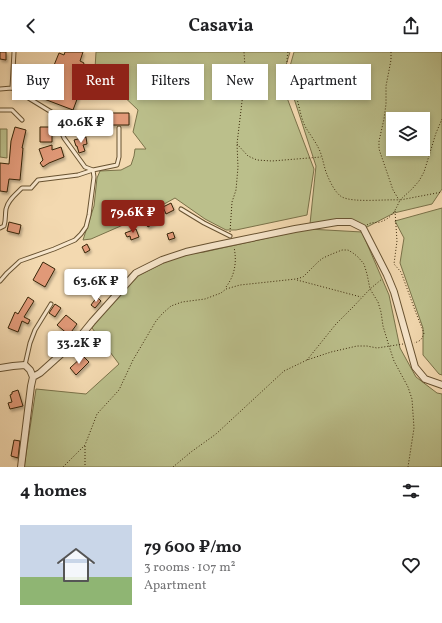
<!DOCTYPE html>
<meta charset="utf-8">
<style>
body{margin:0;font-family:Vollkorn,serif;background:#f2f2f2;color:#202124;height:100vh;display:flex;flex-direction:column;font-size:15px;white-space:nowrap}
*{box-sizing:border-box;margin:0}
p{font-size:13px;color:#757577}
.icon{flex:none;width:22px;height:22px;fill:none;stroke:currentColor;stroke-width:2;stroke-linecap:round;stroke-linejoin:round}
.map{position:relative;height:415px;overflow:hidden}
.details{display:flex;flex-direction:column;background:#fff;flex:1}
.details>*{flex:none}
.hud{position:absolute;left:12px;top:12px;width:418px;height:36px;display:flex;gap:8px}
.buttons{position:absolute;left:386px;top:60px;display:grid;gap:8px}
.buttons a{display:grid;place-items:center;width:44px;height:44px;border-radius:0px;background:#fff;box-shadow:0 2px 6px #0003;font-size:20px}
.price{position:absolute;translate:-50% -34px;padding:0 9px;border-radius:4px;background:#fff;color:#222;font-size:13px;line-height:26px;filter:drop-shadow(0 1px 2px #0008)}
.price::after{content:'';position:absolute;left:50%;top:24px;width:12px;height:9px;margin-left:-6px;background:inherit;clip-path:polygon(0 0,100% 0,50% 100%)}
.price.selected{background:#8f2418;color:#fff}
ul{padding:0;list-style:none}
li{display:flex;align-items:center;gap:12px;height:100px;padding:0 20px}
li span{display:grid;place-items:center;flex:none;width:112px;height:80px;border-radius:0px;color:#555}
li>.icon{margin-inline-start:auto}
span .icon{width:48px;height:48px;fill:#fffc;stroke-width:1}
li b{font-size:17px}
h2{display:flex;justify-content:space-between;align-items:center;height:48px;padding:0 20px;font-size:17px}
.tag{padding:0 14px;border-radius:0px;background:#fff;box-shadow:0 2px 6px #0003;font-size:14px;line-height:36px}
.tag.selected{background:#8f2418;color:#fff}
header{display:flex;justify-content:space-between;align-items:center;height:52px;padding:0 20px;background:#fff;font-size:18px;font-weight:700}
.map>svg:first-child{display:block}
.green{fill:#bbbf8b;stroke:#7a7249;fill-rule:evenodd}
.building{fill:#e19978;stroke:#382507;filter:url(#shadow)}
.lines{fill:none;stroke-linecap:round;stroke-linejoin:round}
.service-casing{stroke:#675231;stroke-width:5}
.minor-casing{stroke:#675231;stroke-width:8}
.path{stroke:#382507;stroke-width:1;stroke-dasharray:1 2;stroke-linecap:butt}
.service{stroke:#f7e6cc;stroke-width:3}
.minor{stroke:#f7e6cc;stroke-width:6}
</style>
<header><svg class="icon" aria-label="back" viewBox="0 0 24 24"><path d="M15 5l-7 7 7 7"/></svg>Casavia<svg class="icon" aria-label="share" viewBox="0 0 24 24"><path d="M12 15V3M7 8l5-5 5 5M5 13v7h14v-7"/></svg></header>
<div class="map">
<svg width="442" height="415" viewBox="0 0 442 415">
<defs>
<filter id="shadow"><feDropShadow dx="1.5" dy="2.5" stdDeviation="1" flood-color="#0004"/></filter>
</defs>
<rect width="100%" height="100%" fill="#f3d9b0"/>
<filter id="stains"><feTurbulence type="fractalNoise" baseFrequency=".005" numOctaves="4"/><feColorMatrix values="0 0 0 0 .2 0 0 0 0 .09 0 0 0 0 .02 0 0 0 .5 -.17"/></filter>
<radialGradient id="worn" r=".72"><stop offset=".6" stop-color="#630" stop-opacity="0"/><stop offset="1" stop-color="#630" stop-opacity=".3"/></radialGradient>
<!-- green -->
<path class="green" d="M 96,0 L 290,0 L 281,30 L 314,117 L 307,163 L 236,178 L 226,178 L 205,167 L 175,146 L 139,166 L 91,187 L 83,188 L 94,154 L 97,126 L 100,119 L 121,118 L 131,113 L 134,104 L 135,97 L 146,97 L 133,80 L 138,58 L 95,17 Z
M 294,0 L 442,0 L 442,137 L 432,152 L 394,161 L 367,175 L 348,169 L 310,172 L 316,114 L 287,25 ZM 393,67 L 423,67 L 423,97 L 393,97 Z
M 0,77 L 7,77 L 7,106 L 0,105 Z
M 442,156 L 442,323 L 439,322 L 423,303 L 423,276 L 400,211 L 404,186 L 395,169 Z
M 308,177 L 362,180 L 389,243 L 400,296 L 416,325 L 437,341 L 442,342 L 442,415 L 24,415 L 36,337 L 86,342 L 119,312 L 92,276 L 109,253 L 136,225 L 163,211 L 188,202 L 204,200 Z"/>
<!-- building -->
<path class="building" d="M 0,0 L 6,0 L 6,8 L 0,7 Z
M 65,0 L 83,0 L 80,9 L 84,11 L 76,32 L 82,34 L 73,58 L 23,39 L 19,37 L 27,14 L 50,23 L 59,1 L 64,3 Z
M 110,61 L 129,61 L 129,73 L 110,73 Z
M 15,75 L 26,78 L 22,96 L 23,96 L 20,128 L 9,127 L 7,140 L 0,139 L 0,111 L 9,112 L 11,89 Z
M 40,75 L 52,75 L 52,90 L 40,90 Z
M 86,85 L 87,92 L 83,93 L 85,99 L 79,101 L 77,94 L 76,94 L 74,88 Z
M 52,93 L 52,98 L 61,95 L 64,105 L 49,111 L 43,115 L 40,111 L 43,108 L 39,97 Z
M 171,151 L 174,158 L 166,162 L 163,155 Z
M 155,160 L 159,168 L 148,175 L 143,167 Z
M 9,170 L 21,173 L 19,182 L 7,179 Z
M 136,177 L 139,185 L 131,188 L 130,184 L 127,185 L 125,181 Z
M 173,180 L 175,186 L 169,188 L 167,182 Z
M 87,192 L 90,198 L 85,201 L 82,195 Z
M 43,210 L 55,217 L 45,235 L 33,228 Z
M 99,221 L 105,226 L 98,233 L 93,229 Z
M 28,245 L 34,249 L 24,265 L 30,268 L 28,272 L 22,269 L 18,280 L 8,276 L 15,260 L 18,262 Z
M 97,245 L 101,249 L 95,256 L 91,253 Z
M 55,252 L 61,256 L 55,265 L 49,261 Z
M 66,263 L 77,272 L 69,283 L 57,273 Z
M 83,304 L 89,310 L 76,323 L 70,316 Z
M 18,338 L 23,354 L 10,357 L 8,351 L 12,350 L 10,343 L 12,342 L 12,340 Z
M 14,388 L 20,389 L 18,406 L 11,404 Z"/>
<g class="lines">
<!-- service casing -->
<g class="service-casing">
<path id="service" d="M 12,36 L 14,0
M 0,37 L 12,36 L 53,61 L 64,86 L 85,115 L 93,118 L 94,125 L 89,163 L 86,175 L 81,182 L 75,188 L 54,197 L 20,209 L 7,221 L 0,229
M 0,58 L 12,58 L 22,68
M 181,157 L 204,171 L 230,184
M 0,176 L 4,174 C 6,168 5,163 6,157 C 8,148 16,142 22,136 L 31,136 L 38,128 L 78,123 L 93,118 L 117,113 L 119,105 L 119,76
M 25,313 L 30,291 L 35,278 L 51,252"/>
</g>
<!-- minor casing -->
<g class="minor-casing">
<path id="minor" d="M 0,316 L 13,314 L 25,313 L 30,318 L 33,325 L 31,334 L 21,415
M 33,325 L 40,321 L 79,286 L 92,270 L 136,221 L 162,208 L 186,200 L 213,194 L 295,177 L 337,170 L 351,170 L 363,176 L 387,223 L 394,240 L 415,315 L 425,327 L 442,333"/>
</g>
<!-- path -->
<path class="path" d="M 288,0 C 286,10 287,21 290,30 C 291,36 295,41 297,47 C 300,57 301,67 306,76 C 311,84 318,93 321,102 C 323,108 324,114 326,120 C 329,128 335,141 342,145 C 354,151 385,147 400,148 L 412,137 L 419,129 L 424,120 L 436,81 L 442,67
M 391,0 L 391,8 L 386,34 L 386,52 L 384,67 L 379,89 L 379,97 L 393,138 L 399,148
M 237,92 L 248,104 L 257,108 L 272,109 L 321,105
M 395,159 L 397,189 L 394,212 L 401,220 L 416,261 L 424,281 C 422,287 421,289 414,291
M 367,173 C 371,170 375,171 380,170 C 392,166 395,159 400,148 L 442,140
M 230,180 L 232,150 L 236,138 L 238,115 L 237,92 L 243,41 L 245,15 L 244,0
M 297,228 L 361,245
M 226,235 C 235,223 237,210 234,195
M 307,308 L 336,272 L 353,255 L 370,237 L 382,227
M 85,394 L 85,415
M 63,415 L 85,393 L 94,370 L 97,362 L 119,338 L 133,308 L 156,269 L 162,262 L 171,254 L 182,250 L 205,247 L 221,241 L 226,237 L 240,233 L 296,227 L 303,225 L 318,210 L 323,206 L 332,202 L 342,198 L 348,198 L 353,201 L 358,205 L 364,212 L 367,222 L 370,237 L 378,250 L 381,260 L 383,274 L 389,294 L 394,309 L 408,335 L 412,347 L 414,376 L 408,415
M 173,415 L 191,400 L 216,382 L 284,319 L 307,308 L 331,300 L 357,294 L 367,294 L 377,296 L 403,292"/>
<!-- service -->
<use href="#service" class="service"/>
<!-- minor -->
<use href="#minor" class="minor"/>
</g>
<rect width="100%" height="100%" filter="url(#stains)"/>
<rect width="100%" height="100%" fill="url(#worn)"/>
</svg>
<div class="buttons">
<a><svg class="icon" aria-label="layers" viewBox="0 0 24 24"><path d="M12 4l9 5-9 5-9-5zM3 14l9 5 9-5"/></svg></a>
</div>
<b class="price" style="left:81px;top:92px">40.6K ₽</b>
<b class="price selected" style="left:133px;top:182px">79.6K ₽</b>
<b class="price" style="left:96px;top:251px">63.6K ₽</b>
<b class="price" style="left:79px;top:313px">33.2K ₽</b>
<div class="hud">
<a class="tag">Buy</a>
<a class="tag selected">Rent</a>
<a class="tag">Filters</a>
<a class="tag">New</a>
<a class="tag">Apartment</a>
</div>
</div>
<section class="details">
<h2>4 homes<svg class="icon" aria-label="filters" viewBox="0 0 24 24"><path d="M4 7h16M4 17h16"/><circle cx="9" cy="7" r="2"/><circle cx="15" cy="17" r="2"/></svg></h2>
<ul>
<li><span style="background:linear-gradient(#c9d6e8 65%,#8fb573 0)"><svg class="icon" aria-label="home" viewBox="0 0 24 24"><path d="M3 11l9-7 9 7M6 9v11h12V9"/></svg></span><div><b>79 600 ₽/mo</b><p>3 rooms · 107 m²</p><p>Apartment</p></div><svg class="icon" aria-label="heart" viewBox="0 0 24 24"><path d="M12 20l-8-8c-3-5 5-10 8-4 3-6 11-1 8 4z"/></svg></li>
</ul>
</section>
